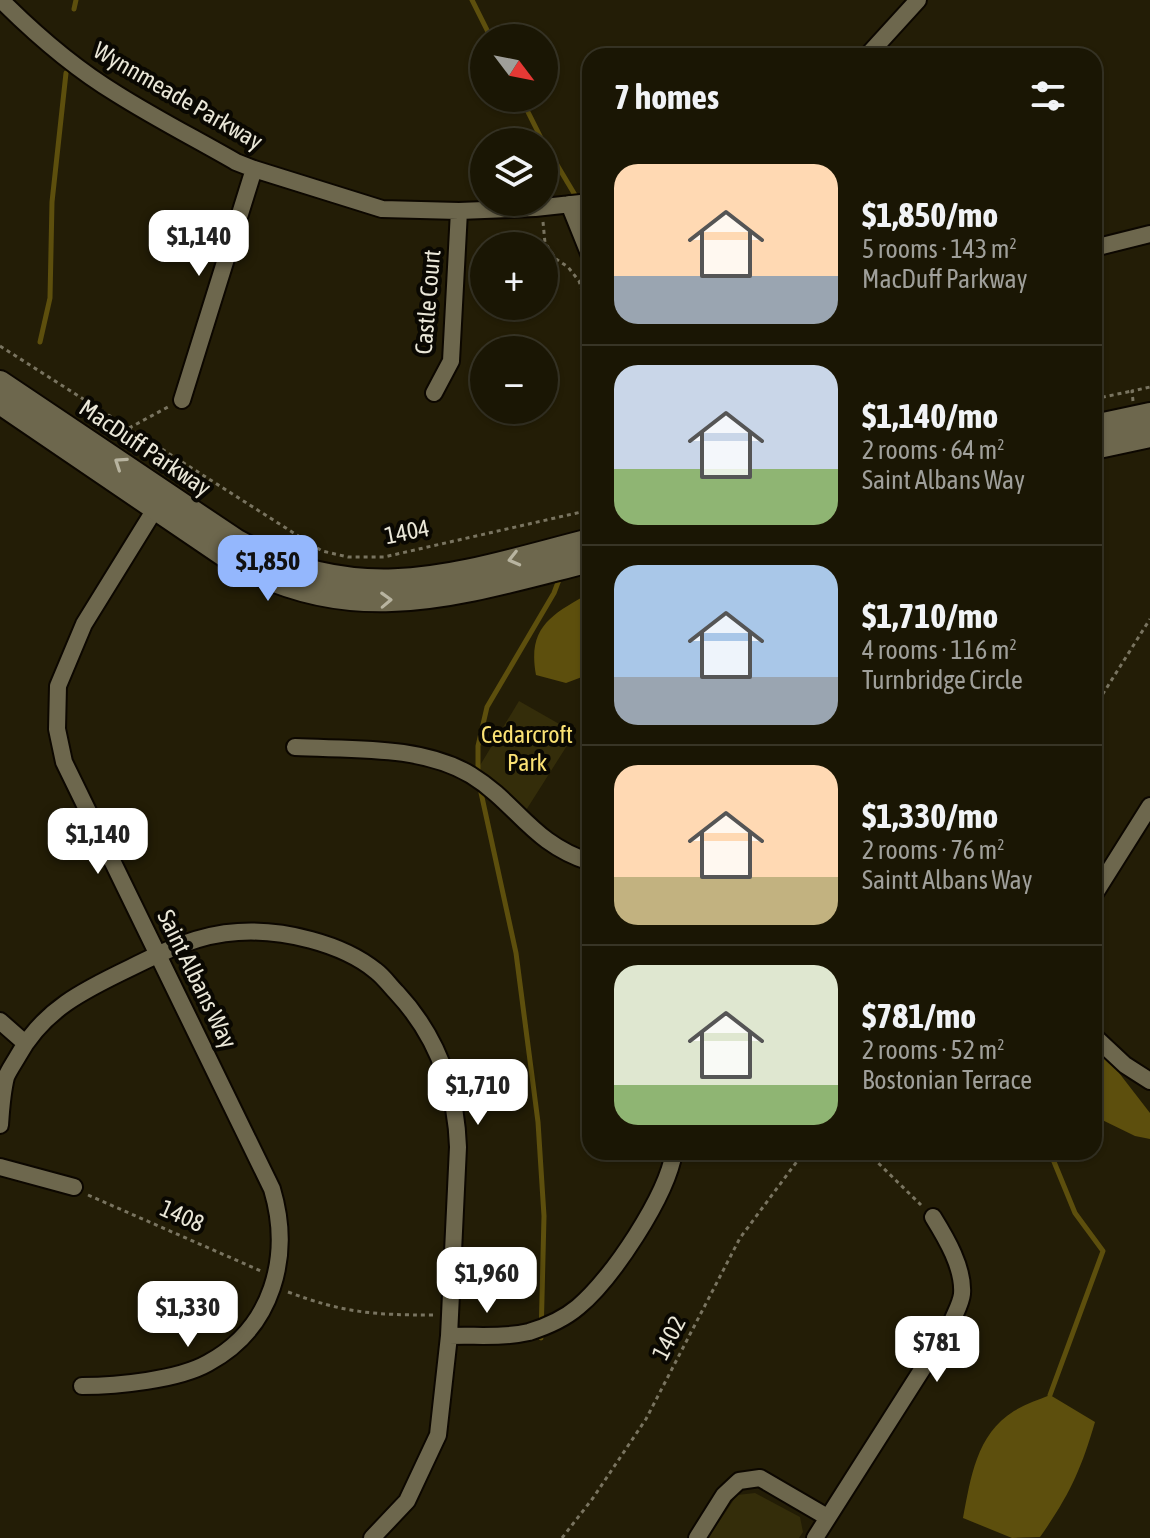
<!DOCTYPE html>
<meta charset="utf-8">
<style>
body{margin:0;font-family:"Asap Condensed",sans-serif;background:#231f0e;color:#f1f3f6;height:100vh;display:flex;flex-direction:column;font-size:30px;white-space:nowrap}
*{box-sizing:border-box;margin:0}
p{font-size:26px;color:#9f9f9a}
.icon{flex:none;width:44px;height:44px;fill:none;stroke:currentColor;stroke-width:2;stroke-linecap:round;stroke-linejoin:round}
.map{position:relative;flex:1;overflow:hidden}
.side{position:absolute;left:582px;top:48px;width:520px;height:1112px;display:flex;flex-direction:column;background:#1a1604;border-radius:24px;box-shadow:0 2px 6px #0004,0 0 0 2px #383526}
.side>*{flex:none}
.needle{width:52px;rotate:122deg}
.buttons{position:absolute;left:470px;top:24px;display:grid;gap:16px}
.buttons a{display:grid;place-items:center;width:88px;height:88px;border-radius:50%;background:#1a1604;box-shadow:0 2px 6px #0004,0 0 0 2px #383526;font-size:40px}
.price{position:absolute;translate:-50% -68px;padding:0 18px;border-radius:16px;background:#fff;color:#222;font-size:26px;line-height:52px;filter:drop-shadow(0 2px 4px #0008)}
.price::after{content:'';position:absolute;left:50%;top:48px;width:24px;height:18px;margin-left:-12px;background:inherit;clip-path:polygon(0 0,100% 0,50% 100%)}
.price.selected{background:#94b7fd;color:#111}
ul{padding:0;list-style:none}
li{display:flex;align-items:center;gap:24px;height:200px;padding:0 32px}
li+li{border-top:2px solid #383526}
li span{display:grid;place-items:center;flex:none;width:224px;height:160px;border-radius:24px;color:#555}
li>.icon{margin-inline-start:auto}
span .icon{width:96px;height:96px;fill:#fffc;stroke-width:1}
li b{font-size:34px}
h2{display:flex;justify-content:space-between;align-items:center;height:96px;padding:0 32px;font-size:34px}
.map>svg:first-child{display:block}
.green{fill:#342d0a}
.water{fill:#5d4f0d}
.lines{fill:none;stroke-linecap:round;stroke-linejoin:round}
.stream{stroke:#5d4f0d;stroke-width:5}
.street-casing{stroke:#0c0700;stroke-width:20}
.secondary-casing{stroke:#0c0700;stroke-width:26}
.path{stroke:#797460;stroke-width:3;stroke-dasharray:4 4;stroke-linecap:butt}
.street{stroke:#6d674d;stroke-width:16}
.secondary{stroke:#6d674d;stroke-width:22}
.oneway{stroke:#b8b4a0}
.labels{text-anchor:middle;stroke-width:8;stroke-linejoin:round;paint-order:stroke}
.street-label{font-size:24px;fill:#eae7d8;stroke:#0a0802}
.park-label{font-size:24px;fill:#fbe274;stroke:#0a0802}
</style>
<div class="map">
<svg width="1150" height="1538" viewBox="0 0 1150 1538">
<rect width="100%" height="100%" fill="#231d06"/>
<!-- green -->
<path class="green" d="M 519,701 L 575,733 L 523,815 L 476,772 Z
M 755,1493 L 800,1517 L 803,1532 L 799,1538 L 708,1538 L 737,1495 Z"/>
<!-- water -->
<path class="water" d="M 590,593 L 590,674 L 566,683 L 536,675 C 527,627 552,614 590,593 Z
M 1094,1049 L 1116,1069 L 1150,1113 L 1150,1139 L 1135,1136 L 1094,1116 Z
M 1050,1395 L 1095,1422 C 1081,1470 1069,1496 1040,1537 L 1012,1538 L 963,1518 C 971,1477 976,1435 1014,1411 C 1025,1404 1038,1400 1050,1395 Z"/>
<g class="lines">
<!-- stream -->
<path class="stream" d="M 472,0 L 491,38
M 74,9 L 76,0
M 521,98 L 543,142
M 544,143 L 578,200
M 40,342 L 50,298 L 52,202 L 66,73
M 478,774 L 478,746 L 487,707 L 554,593 L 560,577
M 480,788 L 516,953 L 538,1122 L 544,1216 L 541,1338
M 1050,1395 L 1103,1251 L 1075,1213 L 1050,1152"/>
<!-- street casing -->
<g class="street-casing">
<path id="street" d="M 1,0 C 36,35 74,68 117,94 C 155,118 196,139 236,162 L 254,169 L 382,209 L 459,211 L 535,208 L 590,202
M 867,56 L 918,0
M 569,204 L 590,256
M 1094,248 L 1150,234
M 434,393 L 451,361 L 459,211
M 182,400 L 254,169
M 295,747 C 352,750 421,745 471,775 C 518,804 531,843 590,862
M 1094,895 L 1150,806
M 0,1021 L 25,1043
M 1094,1036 L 1125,1065 L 1150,1081
M 0,1125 C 1,1110 2,1093 6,1077 C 9,1070 14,1063 18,1056 C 43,1010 84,990 130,968 C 164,951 199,934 238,932 C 282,929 342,943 376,971 C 384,977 390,986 397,993 C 437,1036 456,1089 458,1147 L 449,1336 L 438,1435 L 407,1501 L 372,1538
M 0,1167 L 74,1187
M 449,1336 C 476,1335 503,1338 529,1332 C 545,1327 565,1318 578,1307 C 612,1279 667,1196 674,1152
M 82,1386 C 117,1386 178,1380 208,1363 C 273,1328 292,1256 272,1189 L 64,762 L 57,729 L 58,686 L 84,624 L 160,501
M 697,1538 L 724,1495 L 739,1481 L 760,1478 L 827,1517
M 815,1538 L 951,1324 C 954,1315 961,1304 962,1294 C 964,1268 946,1238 933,1217"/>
</g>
<!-- secondary casing -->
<g class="secondary-casing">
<path id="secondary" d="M 0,382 L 237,541 C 364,611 460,573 590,540
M 0,403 L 228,558 C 351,632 462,593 590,561
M 1094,426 L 1150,414
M 1094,448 L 1150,436"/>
</g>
<!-- path -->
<path class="path" d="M 543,222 L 545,243 L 556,259 L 568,267 L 579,281 L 590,316
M 0,346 L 322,551 L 348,557 L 384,557 L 590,510
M 1094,399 L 1132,391
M 1133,401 L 1132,391 L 1150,387
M 129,428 L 168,407
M 177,477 L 187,465
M 1094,708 L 1150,619
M 867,1152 L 921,1205
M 88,1195 L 261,1271
M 288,1292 C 344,1313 374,1315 433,1315
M 562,1538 L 593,1498 L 646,1419 L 740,1238 L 804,1152"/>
<!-- street -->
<use href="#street" class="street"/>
<!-- secondary -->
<use href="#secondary" class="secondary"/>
</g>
<!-- one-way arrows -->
<defs><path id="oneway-chevron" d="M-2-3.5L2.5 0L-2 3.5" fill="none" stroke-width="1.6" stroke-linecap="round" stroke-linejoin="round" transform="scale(2)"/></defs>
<g class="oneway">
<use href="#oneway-chevron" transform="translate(120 463) rotate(-146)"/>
<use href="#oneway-chevron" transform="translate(514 559) rotate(166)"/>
<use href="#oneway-chevron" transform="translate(386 600) rotate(-2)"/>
</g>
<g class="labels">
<!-- street labels -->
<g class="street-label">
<text transform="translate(178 96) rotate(30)" y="8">Wynnmeade Parkway</text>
<text transform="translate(428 302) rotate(-85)" y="8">Castle Court</text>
<text transform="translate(145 448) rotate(34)" y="8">MacDuff Parkway</text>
<text transform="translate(407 532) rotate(-11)" y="8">1404</text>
<text transform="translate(197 979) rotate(64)" y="8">Saint Albans Way</text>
<text transform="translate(182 1216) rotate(24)" y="8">1408</text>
<text transform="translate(669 1338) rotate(-63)" y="8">1402</text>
</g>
<!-- park labels -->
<g class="park-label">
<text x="527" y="743">Cedarcroft<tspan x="527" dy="28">Park</tspan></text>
</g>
</g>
</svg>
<div class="buttons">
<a><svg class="needle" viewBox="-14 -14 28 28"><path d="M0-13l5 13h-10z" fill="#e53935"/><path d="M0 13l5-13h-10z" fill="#9f9f9a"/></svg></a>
<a><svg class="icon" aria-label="layers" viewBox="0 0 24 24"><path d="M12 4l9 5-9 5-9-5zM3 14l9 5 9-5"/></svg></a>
<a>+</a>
<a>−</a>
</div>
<b class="price" style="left:199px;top:278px">$1,140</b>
<b class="price selected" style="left:268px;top:603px">$1,850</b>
<b class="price" style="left:98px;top:876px">$1,140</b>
<b class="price" style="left:478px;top:1127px">$1,710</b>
<b class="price" style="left:487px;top:1315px">$1,960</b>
<b class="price" style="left:188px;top:1349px">$1,330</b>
<b class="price" style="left:937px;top:1384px">$781</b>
<section class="side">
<h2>7 homes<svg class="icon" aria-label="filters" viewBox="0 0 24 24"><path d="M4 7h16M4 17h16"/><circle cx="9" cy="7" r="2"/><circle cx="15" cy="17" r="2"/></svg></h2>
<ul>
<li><span style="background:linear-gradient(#ffd9b3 70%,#9aa5b1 0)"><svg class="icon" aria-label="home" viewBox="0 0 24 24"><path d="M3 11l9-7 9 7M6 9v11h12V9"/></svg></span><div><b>$1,850/mo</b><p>5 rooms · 143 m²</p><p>MacDuff Parkway</p></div></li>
<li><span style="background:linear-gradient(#c9d6e8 65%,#8fb573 0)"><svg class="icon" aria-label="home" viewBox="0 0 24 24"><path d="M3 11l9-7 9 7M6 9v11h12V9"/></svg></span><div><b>$1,140/mo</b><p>2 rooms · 64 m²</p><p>Saint Albans Way</p></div></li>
<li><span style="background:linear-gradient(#a9c7e8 70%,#9aa5b1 0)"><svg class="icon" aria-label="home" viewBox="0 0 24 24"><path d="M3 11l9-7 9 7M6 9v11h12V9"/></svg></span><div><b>$1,710/mo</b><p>4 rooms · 116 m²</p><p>Turnbridge Circle</p></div></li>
<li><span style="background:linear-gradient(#ffd9b3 70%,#c2b280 0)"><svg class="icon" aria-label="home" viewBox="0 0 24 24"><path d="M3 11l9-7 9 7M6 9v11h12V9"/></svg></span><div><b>$1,330/mo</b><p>2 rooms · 76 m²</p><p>Saintt Albans Way</p></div></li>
<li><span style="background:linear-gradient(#dfe7d0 75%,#8fb573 0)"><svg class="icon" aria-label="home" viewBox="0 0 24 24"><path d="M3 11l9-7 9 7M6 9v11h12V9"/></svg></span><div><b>$781/mo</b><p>2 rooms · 52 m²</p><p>Bostonian Terrace</p></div></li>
</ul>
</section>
</div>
